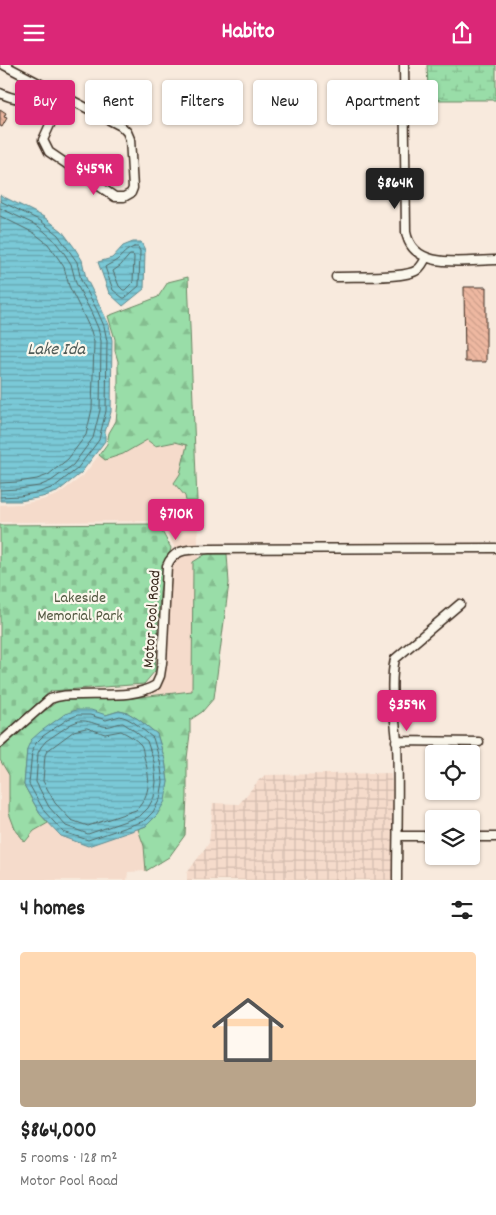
<!DOCTYPE html>
<meta charset="utf-8">
<style>
body{margin:0;font-family:Dekko,sans-serif;background:#f6f6f6;color:#222;height:100vh;display:flex;flex-direction:column;font-size:19px;white-space:nowrap}
*{box-sizing:border-box;margin:0}
p{font-size:16px;color:#767676}
.icon{flex:none;width:28px;height:28px;fill:none;stroke:currentColor;stroke-width:2;stroke-linecap:round;stroke-linejoin:round}
.map{position:relative;height:815px;overflow:hidden}
.drawer{display:flex;flex-direction:column;background:#fff;flex:1}
.drawer>*{flex:none}
.guide{position:absolute;left:15px;top:15px;width:466px;height:45px;display:flex;gap:10px}
.fabs{position:absolute;left:425px;top:680px;display:grid;gap:10px}
.fabs a{display:grid;place-items:center;width:55px;height:55px;border-radius:5px;background:#fff;box-shadow:0 1px 4px #0004;font-size:25px}
.price{position:absolute;translate:-50% -42px;padding:0 11px;border-radius:5px;background:#db2777;color:#fff;font-size:16px;line-height:32px;filter:drop-shadow(0 1px 2px #0008)}
.price::after{content:'';position:absolute;left:50%;top:30px;width:15px;height:11px;margin-left:-8px;background:inherit;clip-path:polygon(0 0,100% 0,50% 100%)}
.price.current{background:#222;color:#fff}
ul{padding:0;list-style:none}
li{display:grid;align-content:center;gap:10px;height:265px;padding:0 20px}
li+li{border-top:1px solid #e0e0e0}
li span{display:grid;place-items:center;height:155px;border-radius:5px;color:#555}
li>.icon{margin-inline-start:auto}
span .icon{width:90px;height:90px;fill:#fffc;stroke-width:1}
li b{font-size:21px}
h2{display:flex;justify-content:space-between;align-items:center;height:60px;padding:0 20px;font-size:21px}
.tag{padding:0 18px;border-radius:5px;background:#fff;box-shadow:0 1px 4px #0004;font-size:18px;line-height:45px}
.tag.current{background:#db2777;color:#fff}
header{display:flex;justify-content:space-between;align-items:center;height:65px;padding:0 20px;background:#db2777;color:#fff;font-size:22px;font-weight:700}
.map>svg:first-child{display:block}
.built{fill:#f5dbcb}
.industrial{fill:url(#industrial-grid)}
.forest{fill:url(#forest-firs);stroke:#6a8463}
.wetland{fill:url(#wetland-marsh);stroke:#6a8463}
.cemetery{fill:url(#cemetery-stones);stroke:#6a8463}
.water{fill:url(#water-rules);stroke:#61898d}
.lines{fill:none;stroke-linecap:round;stroke-linejoin:round}
.shore{stroke:#546a68;stroke-width:1}
.building{fill:url(#building-back-hatch);stroke:#3b2a1e}
.minor-casing{stroke:#3b2a1e;stroke-width:11}
.minor{stroke:#fbf7ec;stroke-width:8}
.labels{text-anchor:middle;stroke-width:4.5;stroke-linejoin:round;paint-order:stroke}
.park-label{font-size:16px;fill:#525740;stroke:#fbf7ec}
.street-label{font-size:16px;fill:#3b2a1e;stroke:#fbf7ec}
.water-label{font-size:18px;font-style:italic;fill:#4e5a56;stroke:#fbf7ec}
</style>
<header><svg class="icon" aria-label="menu" viewBox="0 0 24 24"><path d="M4 6h16M4 12h16M4 18h16"/></svg>Habito<svg class="icon" aria-label="share" viewBox="0 0 24 24"><path d="M12 15V3M7 8l5-5 5 5M5 13v7h14v-7"/></svg></header>
<div class="map">
<svg width="496" height="815" viewBox="0 0 496 815">
<defs>
<pattern id="industrial-grid" width="8" height="8" patternUnits="userSpaceOnUse" patternTransform="scale(1.25)"><rect width="8" height="8" fill="#f5dbcb"/><path d="M0 4h8M4 0v8" fill="none" stroke="#d3bcae"/></pattern>
<pattern id="forest-firs" width="22" height="20" patternUnits="userSpaceOnUse" patternTransform="scale(1.25)"><rect width="22" height="20" fill="#99dda8"/><path d="M5 1l3.5 6h-7zM16 11l3.5 6h-7z" fill="#85be90"/></pattern>
<pattern id="wetland-marsh" width="20" height="14" patternUnits="userSpaceOnUse" patternTransform="scale(1.25)"><rect width="20" height="14" fill="#99dda8"/><path d="M1 5h8M5 5V1M11 12h8M15 12V8" fill="none" stroke="#85be90"/></pattern>
<pattern id="cemetery-stones" width="16" height="16" patternUnits="userSpaceOnUse" patternTransform="scale(1.25)"><rect width="16" height="16" fill="#99dda8"/><path d="M2 7V4a2 2 0 0 1 4 0v3zM10 15v-3a2 2 0 0 1 4 0v3z" fill="#85be90"/></pattern>
<pattern id="water-rules" width="6" height="5" patternUnits="userSpaceOnUse" patternTransform="scale(1.25)"><rect width="6" height="5" fill="#7ac9d7"/><path d="M0 2.5h6" fill="none" stroke="#65a3ae"/></pattern>
<pattern id="building-back-hatch" width="6" height="6" patternUnits="userSpaceOnUse" patternTransform="scale(1.25)"><rect width="6" height="6" fill="#eeb8a1"/><path d="M-1 5l2 2M0 0l6 6M5-1l2 2" fill="none" stroke="#cd9e8a"/></pattern>
</defs>
<rect width="100%" height="100%" fill="#f8eadd"/>
<filter id="ink" filterUnits="userSpaceOnUse"><feTurbulence type="fractalNoise" baseFrequency=".02" numOctaves="2"/><feDisplacementMap in="SourceGraphic" scale="10" xChannelSelector="R" yChannelSelector="G"/><feConvolveMatrix kernelMatrix="1 2 1 2 8 2 1 2 1" color-interpolation-filters="sRGB"/></filter>
<g filter="url(#ink)">
<!-- built -->
<path class="built" d="M 147,375 L 155,381 L 175,377 L 188,380 L 180,409 L 174,418 L 185,431 L 186,436 L 197,436 L 198,480 L 178,482 L 174,484 L 174,481 L 160,457 L 158,456 L 0,457 L 0,440 L 21,439 L 42,435 L 57,430 L 83,411 L 99,390 L 105,394 L 123,389 Z
M 199,489 L 199,493 L 193,498 L 192,626 L 123,634 L 62,635 L 136,633 L 153,627 L 159,622 L 164,612 L 165,599 L 170,502 L 176,493 L 180,490 Z
M 0,695 L 9,710 L 9,723 L 26,777 L 34,766 L 48,758 L 61,771 L 88,781 L 138,764 L 144,781 L 146,806 L 128,807 L 127,815 L 0,815 Z"/>
<!-- industrial -->
<path class="industrial" d="M 391,708 L 394,760 L 394,815 L 187,815 L 187,808 L 209,778 L 213,738 L 239,739 L 259,715 L 265,710 Z"/>
<!-- forest -->
<path class="forest" d="M 188,212 L 197,436 L 186,436 L 185,431 L 174,418 L 180,409 L 187,380 L 175,377 L 155,381 L 147,375 L 123,389 L 105,395 L 99,390 L 107,379 L 109,368 L 116,356 L 118,337 L 118,296 L 115,286 L 115,274 L 108,251 L 158,232 L 168,217 Z
M 206,489 L 227,489 L 229,518 L 214,633 L 202,647 L 190,655 L 190,669 L 187,693 L 187,732 L 185,770 L 169,792 L 146,806 L 144,781 L 138,764 L 146,761 L 168,717 L 165,695 L 157,669 L 138,654 L 128,648 L 119,646 L 106,650 L 65,649 L 54,658 L 27,684 L 24,720 L 40,749 L 48,758 L 34,766 L 25,777 L 15,764 L 9,748 L 9,710 L 0,695 L 0,683 L 26,660 L 59,635 L 123,634 L 192,626 L 193,497 Z"/>
<!-- wetland -->
<path class="wetland" d="M 427,0 L 496,0 L 496,35 L 440,35 L 432,31 L 428,24 Z"/>
<!-- cemetery -->
<path class="cemetery" d="M 158,459 L 171,483 L 160,526 L 155,606 L 144,619 L 51,626 L 0,672 L 0,460 Z"/>
<!-- water -->
<path class="water" d="M 0,130 L 44,152 L 62,166 L 74,182 L 82,195 L 86,213 L 101,243 L 109,260 L 112,275 L 111,347 L 105,367 L 105,376 L 81,408 L 57,427 L 42,432 L 20,436 L 0,436 Z
M 133,177 L 141,177 L 145,185 L 144,224 L 123,241 L 109,228 L 98,197 L 112,193 L 123,181 Z
M 76,645 L 91,645 L 106,650 L 119,646 L 128,648 L 138,654 L 157,669 L 165,695 L 168,717 L 165,736 L 157,750 L 146,761 L 88,781 L 61,771 L 40,749 L 24,720 L 27,684 L 31,675 L 40,667 L 65,649 Z"/>
<g class="lines">
<!-- shore -->
<path class="shore" d="M 0,136 L 41,156 L 58,170 L 77,197 L 81,215 L 97,245 L 104,261 L 107,276 L 106,346 L 101,366 L 99,375 L 77,404 L 54,422 L 40,427 L 20,431 L 0,432
M 0,143 L 38,161 L 53,174 L 64,188 L 71,199 L 76,218 L 91,247 L 98,263 L 101,276 L 100,345 L 93,373 L 73,400 L 51,416 L 39,421 L 19,424 L 0,425
M 0,151 L 34,168 L 48,179 L 58,193 L 64,202 L 69,221 L 84,251 L 91,266 L 94,277 L 92,344 L 86,370 L 68,394 L 48,410 L 37,414 L 18,417 L 0,418
M 134,182 L 138,182 L 140,186 L 139,221 L 125,233 L 123,233 L 113,225 L 105,202 C 109,199 113,198 117,195 C 124,189 124,186 134,182 Z
M 130,190 L 133,190 L 134,192 L 133,217 L 125,225 L 123,225 L 119,221 L 113,206 L 120,201 Z
M 78,650 L 90,650 L 106,655 L 120,651 L 126,653 L 135,658 L 153,673 L 160,696 L 163,717 L 160,734 L 153,747 L 144,756 L 88,775 L 63,767 L 44,746 L 29,719 L 32,686 L 36,678 L 43,671 L 68,654 Z
M 79,656 C 89,655 94,659 103,661 C 110,663 116,658 123,658 L 132,664 L 147,676 L 154,697 L 156,717 L 154,732 L 148,743 L 140,751 L 88,769 L 66,761 L 49,742 L 36,717 L 38,688 L 41,682 L 46,676 L 71,659 Z
M 87,663 L 105,669 L 121,666 C 127,669 136,674 141,680 C 143,683 143,688 144,692 C 150,711 152,729 136,745 L 88,761 L 71,755 L 55,738 L 43,716 L 45,690 L 47,686 L 74,666 Z"/>
</g>
<!-- building -->
<path class="building" d="M 0,44 L 6,48 L 4,52 L 7,53 L 2,62 L 0,61 Z
M 464,222 L 486,222 L 486,297 L 465,297 Z"/>
<g class="lines">
<!-- minor casing -->
<g class="minor-casing">
<path id="minor" d="M 4,0 L 121,61 L 127,67 L 130,74 L 133,123 L 131,128 L 124,132 L 115,132 L 49,87 L 43,75 L 63,31
M 404,0 L 406,167 C 413,207 466,195 496,195
M 0,28 C 19,37 27,36 39,18
M 336,212 C 353,211 405,214 417,205 C 421,202 424,197 426,192
M 396,676 L 479,677
M 0,678 L 50,634 C 60,630 69,630 80,630 C 106,629 134,633 156,620 L 160,611 L 162,598 L 167,501 C 174,482 191,485 209,484 L 496,483
M 398,771 L 434,771
M 471,772 L 496,772
M 397,815 C 397,769 399,723 397,677 C 395,650 389,621 395,594 L 460,539"/>
</g>
<!-- minor -->
<use href="#minor" class="minor"/>
</g>
</g>
<g class="labels">
<!-- park labels -->
<g class="park-label">
<text x="80" y="537">Lakeside<tspan x="80" dy="18">Memorial Park</tspan></text>
</g>
<!-- street labels -->
<g class="street-label">
<text transform="translate(150 554) rotate(-86)" y="6">Motor Pool Road</text>
</g>
<!-- water labels -->
<g class="water-label">
<text x="56" y="289">Lake Ida</text>
</g>
</g>
</svg>
<div class="fabs">
<a><svg class="icon" aria-label="locate" viewBox="0 0 24 24"><circle cx="12" cy="12" r="6"/><path d="M12 2v4M12 18v4M2 12h4M18 12h4"/></svg></a>
<a><svg class="icon" aria-label="layers" viewBox="0 0 24 24"><path d="M12 4l9 5-9 5-9-5zM3 14l9 5 9-5"/></svg></a>
</div>
<b class="price" style="left:94px;top:131px">$459K</b>
<b class="price current" style="left:395px;top:145px">$864K</b>
<b class="price" style="left:176px;top:476px">$710K</b>
<b class="price" style="left:407px;top:667px">$359K</b>
<div class="guide">
<a class="tag current">Buy</a>
<a class="tag">Rent</a>
<a class="tag">Filters</a>
<a class="tag">New</a>
<a class="tag">Apartment</a>
</div>
</div>
<section class="drawer">
<h2>4 homes<svg class="icon" aria-label="filters" viewBox="0 0 24 24"><path d="M4 7h16M4 17h16"/><circle cx="9" cy="7" r="2"/><circle cx="15" cy="17" r="2"/></svg></h2>
<ul>
<li><span style="background:linear-gradient(#ffd9b3 70%,#b9a48a 0)"><svg class="icon" aria-label="home" viewBox="0 0 24 24"><path d="M3 11l9-7 9 7M6 9v11h12V9"/></svg></span><div><b>$864,000</b><p>5 rooms · 128 m²</p><p>Motor Pool Road</p></div></li>
</ul>
</section>
